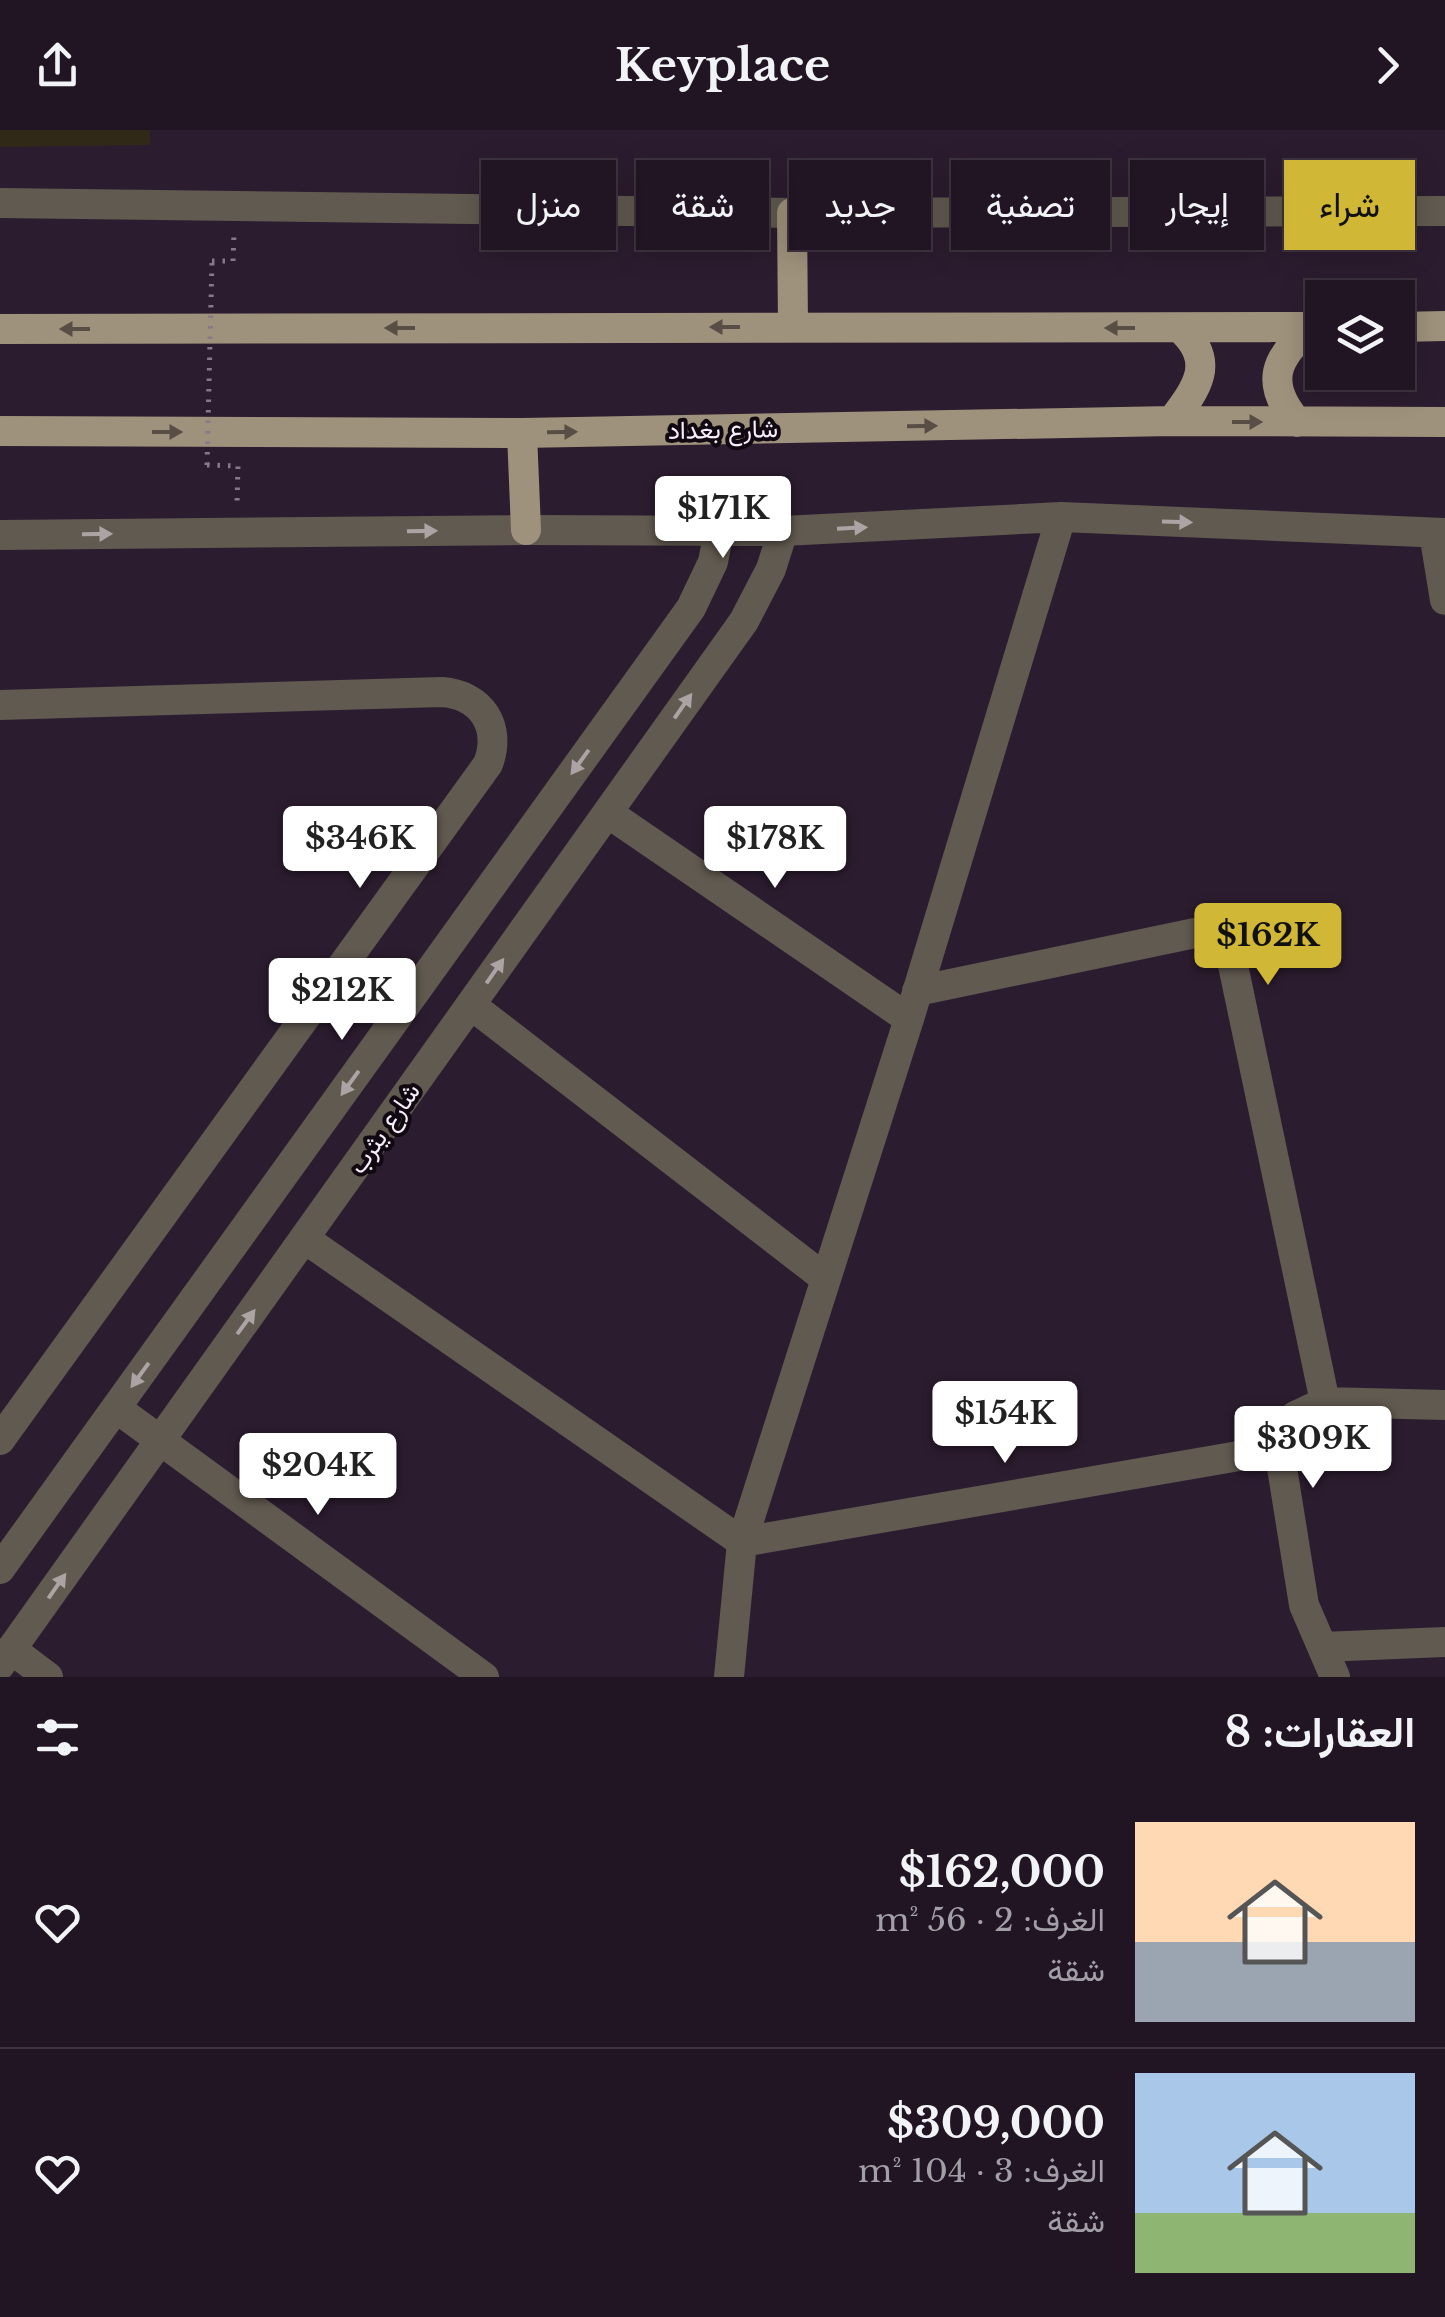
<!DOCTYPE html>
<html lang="ar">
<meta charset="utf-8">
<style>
body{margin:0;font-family:"Libre Baskerville",Vazirmatn,serif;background:#2d2230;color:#f1f3f6;direction:rtl;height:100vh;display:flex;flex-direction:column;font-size:38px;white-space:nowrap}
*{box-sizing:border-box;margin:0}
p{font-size:32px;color:#a29fa6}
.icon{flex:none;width:55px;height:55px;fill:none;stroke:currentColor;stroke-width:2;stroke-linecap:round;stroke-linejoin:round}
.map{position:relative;height:1547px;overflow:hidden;direction:ltr}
.side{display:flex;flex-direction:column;background:#211523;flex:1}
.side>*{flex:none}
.top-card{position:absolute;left:30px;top:30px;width:1385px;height:90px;direction:rtl;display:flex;gap:20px}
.tools{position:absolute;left:1305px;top:150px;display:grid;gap:20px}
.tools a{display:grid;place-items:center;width:110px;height:110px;border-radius:0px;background:#211523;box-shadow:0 5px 25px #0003,0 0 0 2px #3e3441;font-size:50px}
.price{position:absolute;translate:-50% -85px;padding:0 22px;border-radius:10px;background:#fff;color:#222;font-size:32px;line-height:65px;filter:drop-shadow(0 2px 5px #0008)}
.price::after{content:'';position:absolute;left:50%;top:60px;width:30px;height:22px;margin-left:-15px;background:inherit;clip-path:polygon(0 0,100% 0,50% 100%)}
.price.selected{background:#d1b736;color:#111}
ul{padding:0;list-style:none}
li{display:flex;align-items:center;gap:30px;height:250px;padding:0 30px}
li+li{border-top:2px solid #3e3441}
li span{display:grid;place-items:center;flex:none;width:280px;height:200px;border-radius:0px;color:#555}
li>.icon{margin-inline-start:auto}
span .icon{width:120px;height:120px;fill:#fffc;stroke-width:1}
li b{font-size:42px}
h2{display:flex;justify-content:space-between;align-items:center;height:120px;padding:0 30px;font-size:42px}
.tag{padding:0 35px;border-radius:0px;background:#211523;box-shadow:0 5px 25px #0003,0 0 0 2px #3e3441;font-size:35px;line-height:90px}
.tag.selected{background:#d1b736;color:#111}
header{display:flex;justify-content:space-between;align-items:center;height:130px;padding:0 30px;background:#211523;font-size:45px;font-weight:700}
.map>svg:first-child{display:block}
.education{fill:#312918}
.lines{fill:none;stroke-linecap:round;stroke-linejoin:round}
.path{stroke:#87798a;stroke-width:5;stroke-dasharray:2.5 8;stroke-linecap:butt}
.minor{stroke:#615a50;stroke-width:30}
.major{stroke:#9f927c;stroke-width:30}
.path-bridge{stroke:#87798a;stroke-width:5;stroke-dasharray:2.5 8;stroke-linecap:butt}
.oneway{fill:#584e46}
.oneway2{fill:#aca3a4}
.labels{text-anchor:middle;stroke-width:8;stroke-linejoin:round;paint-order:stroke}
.street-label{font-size:25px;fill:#f7ecf9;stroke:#100911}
</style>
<header><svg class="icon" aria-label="forward" viewBox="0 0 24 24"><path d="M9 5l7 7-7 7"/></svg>Keyplace<svg class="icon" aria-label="share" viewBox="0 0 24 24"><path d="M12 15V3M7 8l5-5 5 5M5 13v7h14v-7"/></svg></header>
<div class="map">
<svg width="1445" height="1547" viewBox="0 0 1445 1547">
<rect width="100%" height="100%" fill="#2c1c2f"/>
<!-- education -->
<path class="education" d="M 0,0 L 150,0 L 150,15 L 0,17 Z"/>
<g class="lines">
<!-- path -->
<path class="path" d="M 212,131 L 233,131 L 234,104
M 207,335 L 238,336 L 237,373"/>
<!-- minor -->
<path class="minor" d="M 0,73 L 792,83 L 1445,81
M 1434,403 L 1445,470
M 0,405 L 526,400 L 783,401 L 1061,387 L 1445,403
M 0,575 L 442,562 C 482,565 502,597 488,634 L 0,1310
M 608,683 L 909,889
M 917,861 L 1195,803 L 1216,808 L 1230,821 L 1325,1272
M 471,875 L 826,1149
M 305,1109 L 742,1412 L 1279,1319
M 116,1278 L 484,1547
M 0,1439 L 691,478 L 713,432 L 719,401
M 1322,1517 L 1445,1512
M 11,1519 L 48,1547
M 0,1535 L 744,491 L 771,439 L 783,401
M 729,1547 L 742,1412 L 909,889 L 1061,387
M 1335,1547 L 1304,1475 L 1279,1319 L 1295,1286 L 1325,1272 L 1445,1275"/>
<!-- major -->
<path class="major" d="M 792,83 L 793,197
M 1398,197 L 1445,196
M 0,199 L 1322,197
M 1172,291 C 1197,258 1217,232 1180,198
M 1297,292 C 1264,253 1275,228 1311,197
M 0,301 L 522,303 L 1172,291 L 1445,292
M 522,303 L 526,400"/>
<!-- path-bridge -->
<path class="path-bridge" d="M 207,335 L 212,131"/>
</g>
<!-- one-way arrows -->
<defs><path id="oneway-solid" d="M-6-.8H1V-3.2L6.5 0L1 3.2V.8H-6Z" transform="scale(2.5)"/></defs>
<g class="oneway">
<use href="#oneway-solid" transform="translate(725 197) rotate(180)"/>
<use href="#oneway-solid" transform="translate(400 198) rotate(180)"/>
<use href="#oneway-solid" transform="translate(1120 198) rotate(-180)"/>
<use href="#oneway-solid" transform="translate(75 199) rotate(180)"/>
<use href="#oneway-solid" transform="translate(1247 292)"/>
<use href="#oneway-solid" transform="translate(922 296) rotate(-1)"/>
<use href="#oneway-solid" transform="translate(167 302)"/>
<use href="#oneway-solid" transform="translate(562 302) rotate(-1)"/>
</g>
<g class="oneway2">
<use href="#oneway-solid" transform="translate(1177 392) rotate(2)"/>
<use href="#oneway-solid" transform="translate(852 398) rotate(-3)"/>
<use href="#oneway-solid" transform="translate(422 401) rotate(-1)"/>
<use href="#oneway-solid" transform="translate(97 404) rotate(-1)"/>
<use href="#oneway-solid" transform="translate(683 576) rotate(-55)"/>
<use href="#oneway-solid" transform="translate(580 632) rotate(126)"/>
<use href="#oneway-solid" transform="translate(495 841) rotate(-55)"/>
<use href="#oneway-solid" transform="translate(350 953) rotate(126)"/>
<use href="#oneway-solid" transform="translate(246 1192) rotate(-54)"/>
<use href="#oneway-solid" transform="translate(140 1245) rotate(126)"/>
<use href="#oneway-solid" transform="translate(57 1456) rotate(-55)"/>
</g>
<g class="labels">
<!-- street labels -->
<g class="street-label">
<text transform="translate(723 299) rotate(-1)" y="9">شارع بغداد</text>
<text transform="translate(384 998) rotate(-55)" y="9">شارع يثرب</text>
</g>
</g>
</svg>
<div class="tools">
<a><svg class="icon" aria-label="layers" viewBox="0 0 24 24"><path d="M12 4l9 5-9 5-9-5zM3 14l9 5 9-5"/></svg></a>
</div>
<b class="price" style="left:723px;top:431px">$171K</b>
<b class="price" style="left:360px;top:761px">$346K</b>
<b class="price" style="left:775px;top:761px">$178K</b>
<b class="price selected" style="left:1268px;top:858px">$162K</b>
<b class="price" style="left:342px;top:913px">$212K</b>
<b class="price" style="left:1005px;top:1336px">$154K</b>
<b class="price" style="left:1313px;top:1361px">$309K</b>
<b class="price" style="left:318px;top:1388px">$204K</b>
<div class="top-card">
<a class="tag selected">شراء</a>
<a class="tag">إيجار</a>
<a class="tag">تصفية</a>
<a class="tag">جديد</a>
<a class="tag">شقة</a>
<a class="tag">منزل</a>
</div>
</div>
<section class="side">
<h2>العقارات: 8<svg class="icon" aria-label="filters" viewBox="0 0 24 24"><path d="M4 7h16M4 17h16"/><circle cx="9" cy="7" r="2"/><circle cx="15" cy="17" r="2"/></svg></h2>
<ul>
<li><span style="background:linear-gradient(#ffd9b3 60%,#9aa5b1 0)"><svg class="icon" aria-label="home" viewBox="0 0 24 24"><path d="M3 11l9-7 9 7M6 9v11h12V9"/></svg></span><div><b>$162,000</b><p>الغرف: 2 · 56 m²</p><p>شقة</p></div><svg class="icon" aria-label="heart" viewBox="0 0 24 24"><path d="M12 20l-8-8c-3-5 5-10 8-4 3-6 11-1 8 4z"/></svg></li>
<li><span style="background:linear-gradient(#a9c7e8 70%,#8fb573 0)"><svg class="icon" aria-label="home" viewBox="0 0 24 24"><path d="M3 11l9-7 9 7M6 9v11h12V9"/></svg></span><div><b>$309,000</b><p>الغرف: 3 · 104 m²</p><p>شقة</p></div><svg class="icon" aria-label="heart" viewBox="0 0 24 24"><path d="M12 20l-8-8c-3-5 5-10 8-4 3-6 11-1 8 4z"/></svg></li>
</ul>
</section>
